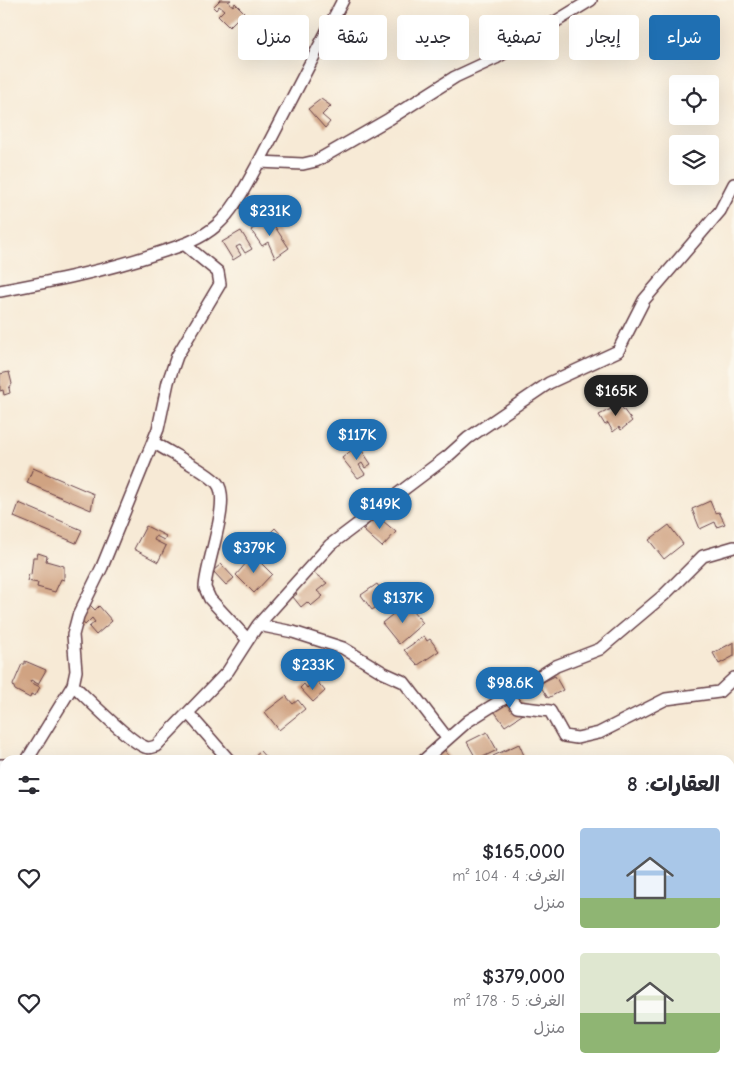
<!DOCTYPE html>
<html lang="ar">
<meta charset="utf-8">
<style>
body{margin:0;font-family:"Comic Neue","Playpen Sans Arabic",sans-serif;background:#f2f2f3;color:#2b2b33;direction:rtl;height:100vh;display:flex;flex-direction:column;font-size:19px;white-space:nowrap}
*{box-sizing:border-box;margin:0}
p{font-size:16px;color:#7c7c81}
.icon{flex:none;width:28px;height:28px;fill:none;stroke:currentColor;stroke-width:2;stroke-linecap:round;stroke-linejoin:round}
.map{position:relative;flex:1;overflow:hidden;direction:ltr}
.drawer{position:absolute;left:0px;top:755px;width:735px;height:320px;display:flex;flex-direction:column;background:#fff;border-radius:15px 15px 0 0;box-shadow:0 5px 20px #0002;direction:rtl}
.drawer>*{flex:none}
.hud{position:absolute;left:15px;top:15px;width:705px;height:45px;direction:rtl;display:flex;gap:10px}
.buttons{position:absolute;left:669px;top:75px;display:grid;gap:10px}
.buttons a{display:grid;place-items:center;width:50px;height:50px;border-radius:5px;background:#fff;box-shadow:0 5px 20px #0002;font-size:25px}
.price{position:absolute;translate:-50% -42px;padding:0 11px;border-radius:18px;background:#1f6fb2;color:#fff;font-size:16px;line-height:32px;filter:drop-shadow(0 1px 2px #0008)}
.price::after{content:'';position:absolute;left:50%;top:30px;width:15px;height:11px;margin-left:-8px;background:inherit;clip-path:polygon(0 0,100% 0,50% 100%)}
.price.on{background:#222;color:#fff}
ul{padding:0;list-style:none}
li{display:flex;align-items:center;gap:15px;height:125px;padding:0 15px}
li span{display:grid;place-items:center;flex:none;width:140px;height:100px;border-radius:5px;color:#555}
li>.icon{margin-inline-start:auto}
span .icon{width:60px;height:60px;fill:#fffc;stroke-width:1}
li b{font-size:21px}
h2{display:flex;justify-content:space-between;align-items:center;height:60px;padding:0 15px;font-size:21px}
.tag{padding:0 18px;border-radius:5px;background:#fff;box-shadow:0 5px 20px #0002;font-size:18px;line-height:45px}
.tag.on{background:#1f6fb2;color:#fff}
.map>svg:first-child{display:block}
.building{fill:#d0a382}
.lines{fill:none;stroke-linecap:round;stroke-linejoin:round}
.minor-casing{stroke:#643d45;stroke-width:14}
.minor{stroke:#fff;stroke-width:11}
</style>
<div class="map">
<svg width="734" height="1075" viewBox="0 0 734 1075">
<rect width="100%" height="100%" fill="#fbf7ec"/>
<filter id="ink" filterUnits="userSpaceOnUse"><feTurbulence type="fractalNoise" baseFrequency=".02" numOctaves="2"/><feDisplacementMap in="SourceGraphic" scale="10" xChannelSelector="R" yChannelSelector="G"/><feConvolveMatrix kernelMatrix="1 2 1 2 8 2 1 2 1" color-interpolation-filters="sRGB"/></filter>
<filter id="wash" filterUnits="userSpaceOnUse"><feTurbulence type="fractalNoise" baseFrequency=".0096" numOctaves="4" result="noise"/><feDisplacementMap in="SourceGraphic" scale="20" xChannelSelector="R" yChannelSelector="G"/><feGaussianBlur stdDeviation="1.12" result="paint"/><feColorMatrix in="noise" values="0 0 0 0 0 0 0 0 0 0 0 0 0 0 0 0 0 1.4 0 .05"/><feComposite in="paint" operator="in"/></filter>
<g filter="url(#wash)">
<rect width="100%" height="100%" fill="#f7ead6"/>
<g id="blocks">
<!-- building -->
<path class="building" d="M 220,0 L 231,0 L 228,2 L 233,6 L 235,3 L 244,12 L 229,27 L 218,16 L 224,10 L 219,6 L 216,10 L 213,7 Z
M 284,22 L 293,30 L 279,47 L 269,38 Z
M 321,99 L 331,106 L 322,115 L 330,122 L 325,128 L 308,109 Z
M 269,218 L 289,248 L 275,258 L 268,242 L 262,246 L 251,230 Z
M 241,231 L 252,249 L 245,253 L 240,245 L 236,247 L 241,255 L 233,260 L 222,242 Z
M 9,372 L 12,384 L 9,388 L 10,393 L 4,395 L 3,390 L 0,391 L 0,374 Z
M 617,401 L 632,421 L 621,430 L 619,427 L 613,432 L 608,423 L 605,425 L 599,415 L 611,409 L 609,406 Z
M 358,445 L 371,464 L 365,468 L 362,463 L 359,465 L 365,474 L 358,478 L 342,458 Z
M 33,468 L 94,494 L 91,510 L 27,483 Z
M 710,501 L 715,513 L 719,512 L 725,524 L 717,527 L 715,522 L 700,529 L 692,509 Z
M 19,503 L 82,530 L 76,543 L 14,517 Z
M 380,511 L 387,517 L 383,521 L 396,532 L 382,547 L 363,530 Z
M 669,525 L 683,544 L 664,559 L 649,540 Z
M 146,526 L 166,536 L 164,540 L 156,536 L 154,540 L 166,546 L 158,562 L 134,549 Z
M 275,528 L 284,538 L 274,544 L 271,541 L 268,545 L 263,540 Z
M 38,553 L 47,556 L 46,561 L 64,566 L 64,580 L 61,579 L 55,592 L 37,587 L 38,583 L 27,581 L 29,574 L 31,575 L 33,557 L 37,557 Z
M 253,555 L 272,574 L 254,593 L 236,575 Z
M 221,564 L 234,578 L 226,585 L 213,571 Z
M 314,573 L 327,583 L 317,591 L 323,596 L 311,606 L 307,602 L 301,607 L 293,597 L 297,594 L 294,591 Z
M 377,584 L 388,599 L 372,610 L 361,595 Z
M 90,605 L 95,610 L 99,606 L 112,621 L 96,635 L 89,627 L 95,622 L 92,618 L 85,625 L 78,616 Z
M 408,605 L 423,623 L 399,644 L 382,623 L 403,606 L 405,608 Z
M 424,636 L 427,641 L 430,639 L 439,651 L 418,665 L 404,650 Z
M 734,642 L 734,656 L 719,664 L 713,653 Z
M 25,661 L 46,670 L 38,684 L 31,680 L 30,682 L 40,687 L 35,696 L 31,694 L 30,698 L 15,690 L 13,685 L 22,664 L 25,664 Z
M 555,676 L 563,690 L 548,698 L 539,684 Z
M 316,680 L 325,691 L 313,702 L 300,688 L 304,684 L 307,688 Z
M 515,692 L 528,711 L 505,726 L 492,708 Z
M 286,696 L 293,704 L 298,700 L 305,709 L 279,730 L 265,712 Z
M 487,732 L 497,750 L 477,760 L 467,742 Z
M 519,744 L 526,760 L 495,760 L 493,756 Z
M 443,748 L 452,760 L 427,760 Z
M 260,751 L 268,760 L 249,760 Z
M 730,1024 L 734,1024 L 734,1051 L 730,1051 Z"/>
</g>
</g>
<g filter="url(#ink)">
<use href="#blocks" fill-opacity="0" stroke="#643d45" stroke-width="1"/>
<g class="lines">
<!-- minor casing -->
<g class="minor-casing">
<path id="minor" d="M 259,162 L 343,0
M 0,291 C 53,281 104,271 155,254 C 177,247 199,241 217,225 C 235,209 247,183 259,162 L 303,164 L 316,161 L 389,119 L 455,77 L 496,58 L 591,0
M 153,442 C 170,453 205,470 217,483 C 232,500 205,565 205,588 L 210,599 L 248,640 L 258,625 L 330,545 L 448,456 L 468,438 L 549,383 L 618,351 L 644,300 L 720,211 L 734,184
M 258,625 L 293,632 L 343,648 L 384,673 L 404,682 L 447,738
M 73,685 C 87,698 130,742 145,747 C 149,749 152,747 156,746 L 228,671 L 248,640
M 509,696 L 517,707 L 550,711 L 564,736 L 577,738 L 599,733 L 666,699 L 719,692 L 734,678
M 188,713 L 229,760
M 27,760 L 73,685 L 76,671 L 73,635 L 78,616 L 102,567 L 158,429 L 168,382 L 177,356 L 220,284 L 218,272 L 184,244
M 424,760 L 468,721 L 556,666 L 600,649 L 664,595 L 703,556 L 734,547
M 0,765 L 5,765
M 0,891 L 5,888
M 730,981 L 734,981
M 69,1075 L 73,1070
M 723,1075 L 723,1070"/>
</g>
<!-- minor -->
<use href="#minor" class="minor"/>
</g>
</g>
</svg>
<div class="buttons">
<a><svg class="icon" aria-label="locate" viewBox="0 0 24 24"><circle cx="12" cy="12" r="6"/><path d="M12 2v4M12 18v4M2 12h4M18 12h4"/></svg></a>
<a><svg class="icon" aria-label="layers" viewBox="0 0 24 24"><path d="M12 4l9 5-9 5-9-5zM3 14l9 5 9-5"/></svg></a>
</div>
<b class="price" style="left:270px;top:237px">$231K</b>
<b class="price on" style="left:616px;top:417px">$165K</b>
<b class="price" style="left:357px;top:461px">$117K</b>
<b class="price" style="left:380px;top:530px">$149K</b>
<b class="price" style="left:254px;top:574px">$379K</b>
<b class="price" style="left:403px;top:624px">$137K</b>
<b class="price" style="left:313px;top:691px">$233K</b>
<b class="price" style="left:510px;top:709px">$98.6K</b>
<div class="hud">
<a class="tag on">شراء</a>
<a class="tag">إيجار</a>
<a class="tag">تصفية</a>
<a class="tag">جديد</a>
<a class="tag">شقة</a>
<a class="tag">منزل</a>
</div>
<section class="drawer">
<h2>العقارات: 8<svg class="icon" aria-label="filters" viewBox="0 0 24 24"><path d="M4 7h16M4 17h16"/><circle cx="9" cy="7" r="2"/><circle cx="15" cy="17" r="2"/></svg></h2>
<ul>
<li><span style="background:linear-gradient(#a9c7e8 70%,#8fb573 0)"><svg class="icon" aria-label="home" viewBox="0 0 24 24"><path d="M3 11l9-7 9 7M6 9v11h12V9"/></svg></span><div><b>$165,000</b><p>الغرف: 4 · 104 m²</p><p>منزل</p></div><svg class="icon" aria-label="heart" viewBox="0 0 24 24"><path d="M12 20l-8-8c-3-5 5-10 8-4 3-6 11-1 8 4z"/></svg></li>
<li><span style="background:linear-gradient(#dfe7d0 60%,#8fb573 0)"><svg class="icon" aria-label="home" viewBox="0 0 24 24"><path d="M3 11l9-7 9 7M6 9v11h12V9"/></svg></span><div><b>$379,000</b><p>الغرف: 5 · 178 m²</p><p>منزل</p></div><svg class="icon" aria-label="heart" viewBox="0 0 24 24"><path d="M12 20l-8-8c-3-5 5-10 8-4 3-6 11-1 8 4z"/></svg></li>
</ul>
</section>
</div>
